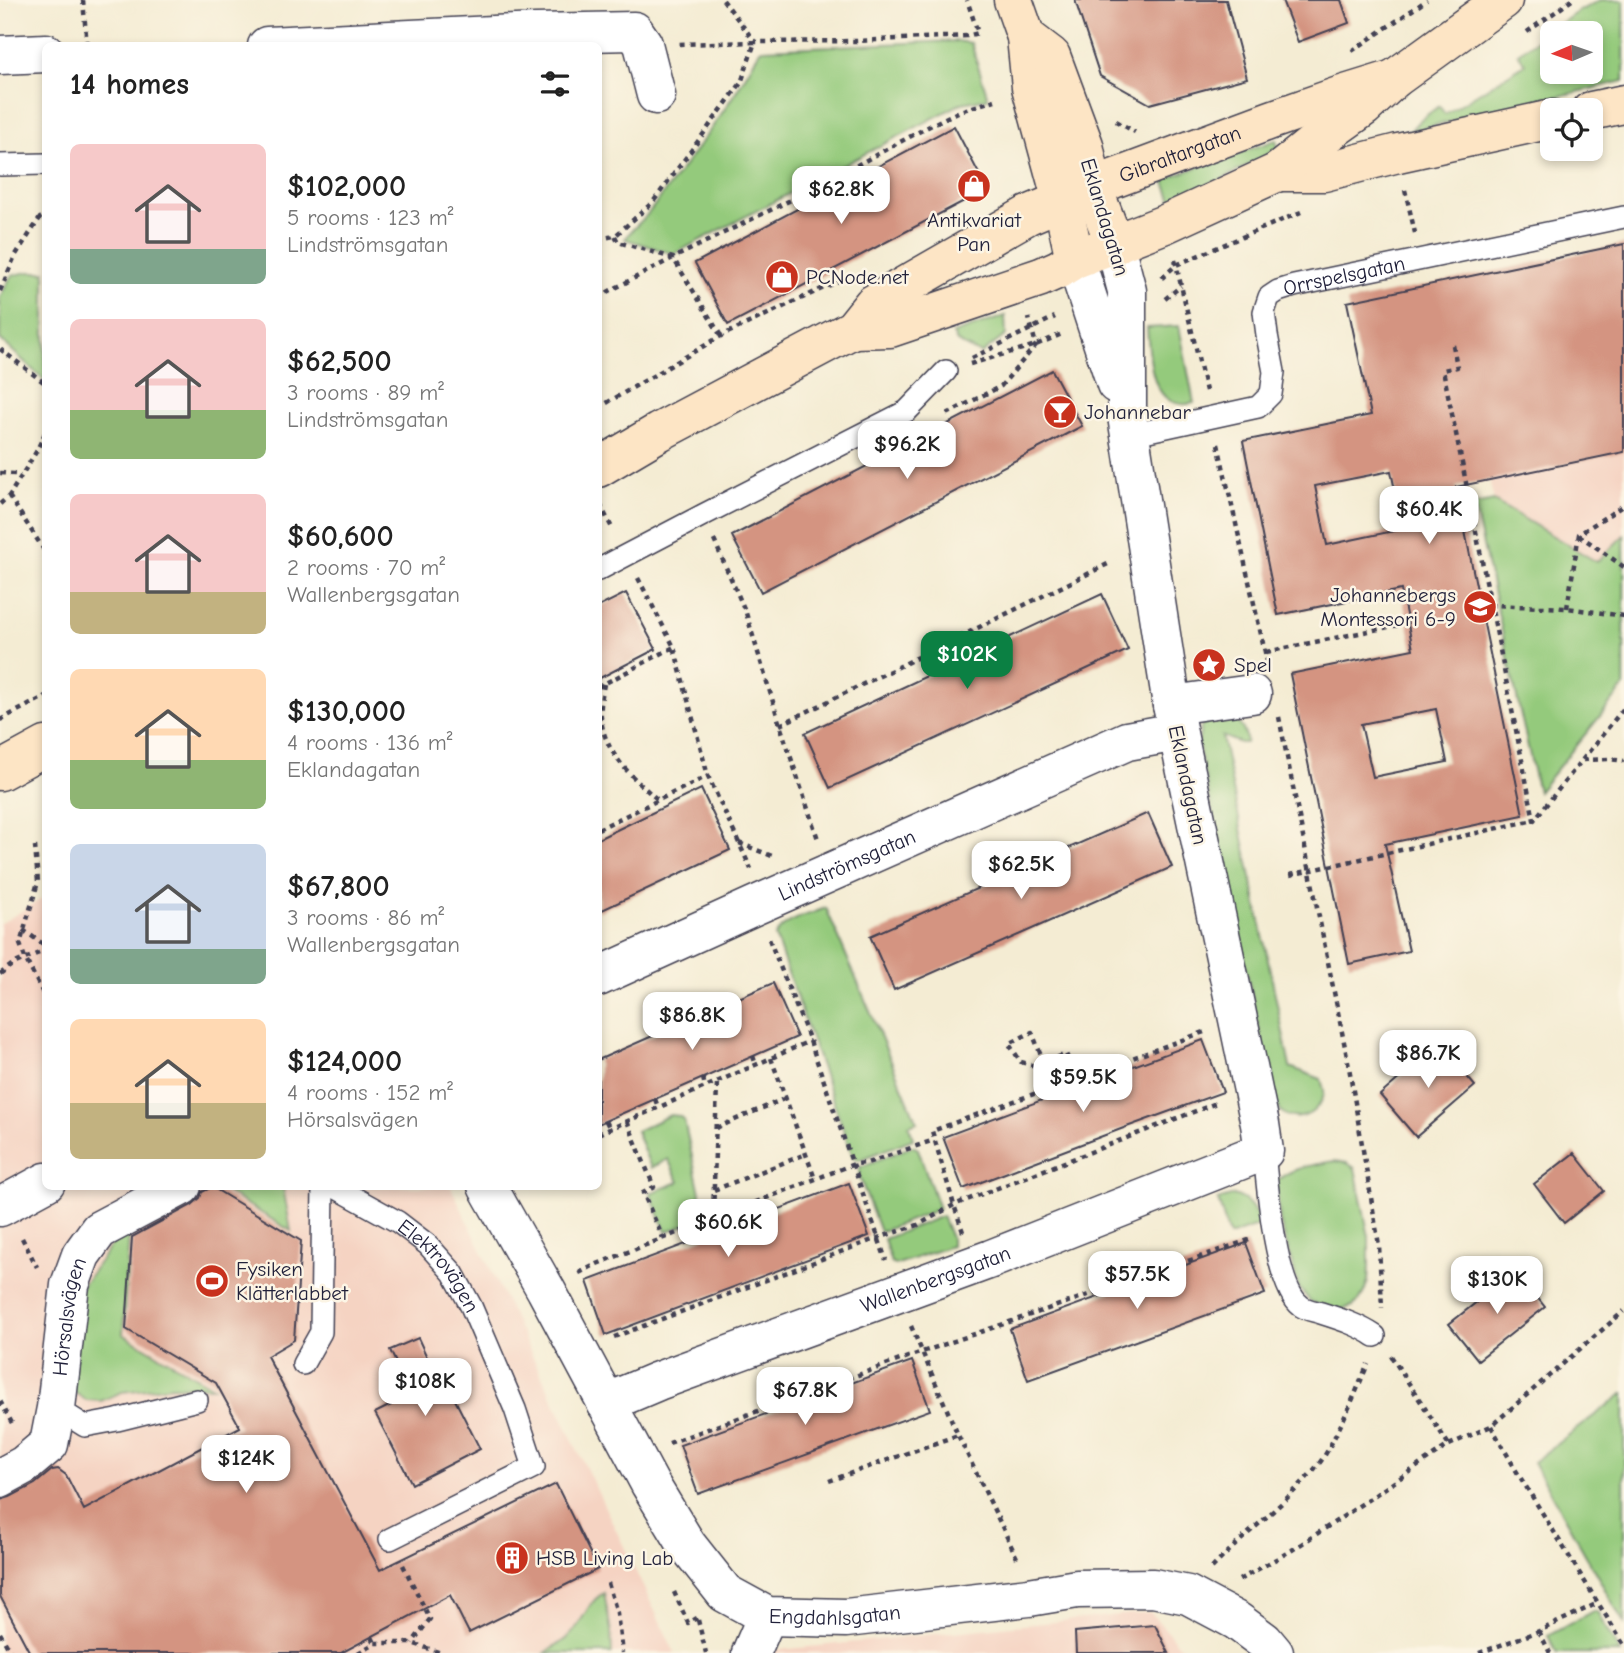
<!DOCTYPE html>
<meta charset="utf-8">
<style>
body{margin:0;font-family:"Comic Neue",sans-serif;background:#f6f6f6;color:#222;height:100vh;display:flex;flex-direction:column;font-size:26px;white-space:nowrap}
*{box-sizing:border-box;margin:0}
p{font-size:23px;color:#767676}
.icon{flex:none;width:38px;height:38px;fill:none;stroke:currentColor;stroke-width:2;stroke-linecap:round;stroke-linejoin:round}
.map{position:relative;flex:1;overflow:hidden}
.details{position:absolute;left:42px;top:42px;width:560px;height:1148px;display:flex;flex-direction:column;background:#fff;border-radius:10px;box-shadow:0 4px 10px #0003}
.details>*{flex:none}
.needle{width:46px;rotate:268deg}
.controls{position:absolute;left:1540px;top:21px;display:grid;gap:14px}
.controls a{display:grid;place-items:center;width:63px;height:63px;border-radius:10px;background:#fff;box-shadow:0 4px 10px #0003;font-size:35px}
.price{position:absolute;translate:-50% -60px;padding:0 16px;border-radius:14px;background:#fff;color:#222;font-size:23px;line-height:46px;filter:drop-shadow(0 2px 4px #0008)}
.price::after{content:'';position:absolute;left:50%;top:42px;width:21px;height:16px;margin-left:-10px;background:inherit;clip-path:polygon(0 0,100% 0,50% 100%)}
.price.selected{background:#0b8043;color:#fff}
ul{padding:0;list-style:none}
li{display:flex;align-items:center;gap:21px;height:175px;padding:0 28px}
li span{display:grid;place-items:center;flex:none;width:196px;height:140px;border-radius:10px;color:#555}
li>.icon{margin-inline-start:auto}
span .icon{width:84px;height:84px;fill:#fffc;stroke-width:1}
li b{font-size:30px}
h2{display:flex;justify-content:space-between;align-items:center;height:84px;padding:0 28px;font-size:30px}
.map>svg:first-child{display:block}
.built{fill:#f5d3c2}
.green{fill:#94ca7c;stroke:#5b765c;stroke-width:2;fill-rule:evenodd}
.building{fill:#d49481;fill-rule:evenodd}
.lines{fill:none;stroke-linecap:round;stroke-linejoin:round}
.lane-casing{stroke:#424052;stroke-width:24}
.street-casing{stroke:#424052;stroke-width:41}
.secondary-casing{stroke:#424052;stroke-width:41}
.path{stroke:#424052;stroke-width:4.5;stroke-dasharray:5 5;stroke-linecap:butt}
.lane{stroke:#fff;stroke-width:21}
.street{stroke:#fff;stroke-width:38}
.secondary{stroke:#fde5c5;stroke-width:38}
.labels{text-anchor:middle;stroke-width:5;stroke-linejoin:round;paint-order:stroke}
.street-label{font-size:21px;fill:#22223b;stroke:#fcf5e5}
.poi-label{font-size:21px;fill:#22223b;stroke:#fcf5e5;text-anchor:start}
</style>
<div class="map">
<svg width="1624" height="1653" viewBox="0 0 1624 1653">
<rect width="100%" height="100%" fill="#fcf5e5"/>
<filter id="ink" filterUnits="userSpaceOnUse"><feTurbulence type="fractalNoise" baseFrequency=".0143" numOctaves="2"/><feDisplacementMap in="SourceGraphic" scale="14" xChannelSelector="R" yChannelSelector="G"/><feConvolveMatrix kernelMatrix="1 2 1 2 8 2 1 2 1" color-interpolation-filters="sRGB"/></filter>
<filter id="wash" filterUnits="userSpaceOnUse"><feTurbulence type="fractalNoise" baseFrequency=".00686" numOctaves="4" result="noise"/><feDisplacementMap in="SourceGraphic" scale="28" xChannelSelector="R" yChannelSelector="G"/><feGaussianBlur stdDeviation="1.57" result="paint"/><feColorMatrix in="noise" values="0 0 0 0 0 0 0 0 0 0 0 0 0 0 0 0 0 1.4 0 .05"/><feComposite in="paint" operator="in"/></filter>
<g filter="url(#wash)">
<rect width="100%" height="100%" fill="#f4ecd3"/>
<!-- built -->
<path class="built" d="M 1482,446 L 1508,476 L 1624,452 L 1624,535 L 1597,562 L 1494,501 Z
M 45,897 L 46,1186 L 451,1187 L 675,1653 L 0,1653 L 0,924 Z
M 1150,1612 L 1186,1653 L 751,1653 Z"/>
<!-- green -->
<path class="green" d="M 1600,0 L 1624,0 L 1624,81 L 1410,131 L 1419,121 L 1439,106 L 1445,114 L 1525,64 L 1518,53 L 1577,12 ZM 1552,33 L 1591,33 L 1591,72 L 1552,72 Z
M 956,41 L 971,43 L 988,98 L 962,103 L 674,254 L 625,239 C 632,228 643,221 650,211 C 689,160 730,107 760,50 L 762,49 Z
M 1276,140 L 1278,149 L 1219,181 L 1172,201 L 1164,179 Z
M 27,272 L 45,272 L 45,381 L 0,339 L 0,297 L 11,276 Z
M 1005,316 L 1006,335 L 981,354 L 957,342 L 953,334 Z
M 1179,326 L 1194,403 C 1150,413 1150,358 1147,328 Z
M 1494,501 L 1597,562 L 1624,535 L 1624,687 L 1538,792 L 1474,505 Z
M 1226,713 C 1236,719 1248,731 1246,743 L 1240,743 L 1222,736 L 1290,1067 L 1321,1079 C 1321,1080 1324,1089 1324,1090 C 1325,1095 1321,1102 1318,1106 C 1309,1118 1290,1123 1279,1109 C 1278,1108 1275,1100 1274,1099 L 1198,744 L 1201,727 L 1205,719 Z
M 826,908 L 917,1122 L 909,1125 L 913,1139 L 859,1160 L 853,1157 L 775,936 C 783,920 811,914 826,908 Z
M 670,1115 L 679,1116 L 684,1120 L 702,1202 L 703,1216 L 699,1220 L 666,1232 L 650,1193 L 679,1182 L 668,1159 L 651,1168 L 636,1131 Z
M 913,1146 L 918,1149 L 939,1209 L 880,1232 L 859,1176 L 860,1167 Z
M 1334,1161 L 1347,1163 L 1355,1168 L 1369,1237 L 1369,1266 L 1368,1281 L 1364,1292 L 1359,1301 L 1353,1306 L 1343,1309 L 1328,1309 L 1310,1301 L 1299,1288 L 1280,1221 L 1276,1182 C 1290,1167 1315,1165 1334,1161 Z
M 218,1187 L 283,1187 L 291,1231 Z
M 1234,1195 C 1250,1200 1256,1211 1260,1225 L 1229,1236 L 1218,1200 Z
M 942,1216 L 951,1238 L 951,1246 L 895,1265 L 891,1263 L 884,1239 Z
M 129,1234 L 123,1334 L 213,1387 L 172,1386 L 122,1392 L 101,1401 L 86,1400 L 72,1391 L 79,1290 L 119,1235 Z
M 1624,1393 L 1624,1623 L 1533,1462 Z
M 604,1593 L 611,1631 L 612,1653 L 545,1653 C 554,1647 565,1641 572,1633 C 584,1620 587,1602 604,1593 Z
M 1593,1611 L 1596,1611 L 1598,1613 L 1620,1653 L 1557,1653 L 1548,1636 Z"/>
<g id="blocks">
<!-- building -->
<path class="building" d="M 1075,0 L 1226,0 L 1247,78 L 1150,104 L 1100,76 Z
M 1282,0 L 1341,0 L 1349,23 L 1298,42 Z
M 954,126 L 987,189 L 728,325 L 695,263 Z
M 1624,244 L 1624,452 L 1456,487 L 1523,815 L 1385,844 L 1409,951 L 1349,964 L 1290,674 L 1413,649 L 1401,590 L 1278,615 L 1243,441 L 1371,415 L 1347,302 ZM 1391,471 L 1403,529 L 1327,545 L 1315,486 ZM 1436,709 L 1447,762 L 1373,777 L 1361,724 Z
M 1052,370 L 1082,426 L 761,592 L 732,536 Z
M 626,593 L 656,649 L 598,679 L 598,607 Z
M 1102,594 L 1128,650 L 830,788 L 805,733 Z
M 701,789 L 730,850 L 598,912 L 598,839 Z
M 1148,813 L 1172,867 L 894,990 L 870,936 Z
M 773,983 L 797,1037 L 598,1124 L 598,1060 Z
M 1203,1040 L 1223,1092 L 1121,1129 L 963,1189 L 943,1137 Z
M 1439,1044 L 1475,1086 L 1416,1137 L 1380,1095 Z
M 1574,1153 L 1604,1191 L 1564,1223 L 1534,1184 Z
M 849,1183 L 869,1236 L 606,1335 L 587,1281 Z
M 212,1187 L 301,1241 L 294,1340 L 267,1356 L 380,1570 L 556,1484 L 598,1569 L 469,1633 L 450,1595 L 341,1653 L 30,1653 L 0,1596 L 0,1500 L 10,1497 L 35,1484 L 52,1470 L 58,1469 L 66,1475 L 84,1510 L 240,1427 L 216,1383 L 126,1329 L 132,1237 L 192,1205 L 200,1198 L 202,1192 Z
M 1246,1243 L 1265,1294 L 1028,1380 L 1010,1329 Z
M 1516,1271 L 1545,1307 L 1478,1360 L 1449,1324 Z
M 418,1338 L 438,1381 L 444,1378 L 480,1449 L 412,1484 L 375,1413 L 411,1395 L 390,1350 Z
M 912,1361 L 930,1410 L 698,1494 L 680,1445 Z
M 1155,1625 L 1169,1653 L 1076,1653 L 1075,1632 Z"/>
</g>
</g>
<g filter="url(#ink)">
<use href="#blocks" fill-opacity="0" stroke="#424052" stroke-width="2"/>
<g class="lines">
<!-- lane casing -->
<g class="lane-casing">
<g id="lane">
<path d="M 0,165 L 46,164"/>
<path id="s1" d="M 1130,435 L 1258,407 L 1271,394 L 1274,372 L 1267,335 L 1264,312 L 1269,297 L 1278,291 L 1294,286 L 1624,217"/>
<path d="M 598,570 L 703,515 L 907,411 L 946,371"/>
<path d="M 1264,1151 C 1267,1184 1275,1287 1301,1306 C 1306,1310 1315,1311 1321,1313 C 1340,1319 1359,1325 1375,1336"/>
<path id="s2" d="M 333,1186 L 398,1222 L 428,1245 L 453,1273 L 471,1306 L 515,1409 L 534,1467 L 390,1539"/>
<path d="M 303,1364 L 321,1332 L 323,1186"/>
<path d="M 56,1408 L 85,1426 L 117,1420 L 197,1400"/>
</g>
</g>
<!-- street casing -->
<g class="street-casing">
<g id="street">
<path d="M 267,46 L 536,33 L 634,31 L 643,44 L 656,95"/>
<path d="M 0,55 L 46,53"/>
<path d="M 1075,259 L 1116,384"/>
<path d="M 1172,705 L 1252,694"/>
<path id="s3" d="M 598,977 L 754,906 L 1127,741 L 1177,732"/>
<path id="s4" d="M 487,1186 L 546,1290 L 650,1484 L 687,1545 L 725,1593 L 767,1616 L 846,1618 L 1029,1597 L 1077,1589 L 1153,1588 L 1188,1595 L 1237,1621 L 1264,1641 L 1274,1653"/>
<path d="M 0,1207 L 46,1182"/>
<path id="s5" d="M 606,1403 L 658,1381 L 991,1259 L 1264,1151 L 1260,1124 L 1172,705 L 1127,416 L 1127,291 L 1115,245"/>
<path id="s6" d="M 0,1478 L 24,1465 L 49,1444 L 56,1408 L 70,1285 L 81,1255 L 99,1230 L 182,1186"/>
<path d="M 751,1653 L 767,1616"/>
</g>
</g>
<!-- secondary casing -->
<g class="secondary-casing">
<g id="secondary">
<path d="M 1013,0 L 1026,37 L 1031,87 L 1062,201 L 1075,259"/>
<path d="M 1026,37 L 1051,56 L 1084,145 L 1093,188 L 1115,245"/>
<path d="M 1591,111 L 1624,104"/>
<path d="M 1278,172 L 1324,172 L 1398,153 L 1552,119"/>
<path d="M 853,329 L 890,328 L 1041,277 L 1059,269 L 1075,259 L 1165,224 L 1278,172 L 1315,142 L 1364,107 L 1394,79 L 1503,0"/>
<path id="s7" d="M 598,468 L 659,432 L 853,329 L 873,304 L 1028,215 L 1113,179 L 1271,120 L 1339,96 L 1394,79"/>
<path d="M 0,771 L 46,746"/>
</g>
</g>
<!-- path -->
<path class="path" d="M 83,0 L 87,46
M 723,0 L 755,42 L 855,41 L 967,36 L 978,33 L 967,0
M 1527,32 L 1572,0
M 1352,51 L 1427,0
M 1116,121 L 1135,132
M 1405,190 L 1415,233
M 615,236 L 618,242 L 673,258 L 721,336
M 598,239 L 615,236 L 653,202 L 741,83 L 755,42 L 679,44
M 1175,260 L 1206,391
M 1162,278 L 1176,265 L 1301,212
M 0,291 L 15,256 L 40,218 L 46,215
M 598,297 L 673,258 L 803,194 L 941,120 L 960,111 L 995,100
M 1165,299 L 1181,286
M 1453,345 L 1457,367 L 1443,370 L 1491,605 L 1480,607
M 0,349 L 46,384
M 972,358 L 1055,317
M 970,364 L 1036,345 L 1062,334
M 598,408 L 721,336 L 843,279
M 947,414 L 1001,386 L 1036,345 L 1029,318
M 1218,444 L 1267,661
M 0,473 L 15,474 L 20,476
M 9,496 L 46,553
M 0,504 L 9,496 L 36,452 L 46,431
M 600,504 L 613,530
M 1579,535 L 1624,567
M 714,540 L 746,613 L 780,725 L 818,839
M 638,578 L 674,647 L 708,776 L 751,869
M 1567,608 L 1579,534 L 1624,505
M 1624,616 L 1567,608 L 1491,605 L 1534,820 L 1624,708
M 1266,652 L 1408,623
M 604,684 C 602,695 600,706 601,717 C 603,752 633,778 658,800
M 598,687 L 674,647
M 1279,717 L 1349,1067 L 1379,1245 L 1382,1308
M 0,720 L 46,696
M 780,725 L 1112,562
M 1583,760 L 1610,759 L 1624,761
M 598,829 L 708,776
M 739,843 L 772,856
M 35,846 L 38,882 L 20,944 L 25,958 L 46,999
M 1290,875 L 1534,820
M 23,930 L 46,946
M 769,939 L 810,1041 L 886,1260
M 0,974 L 13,964 L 46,950
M 753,1056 L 756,1065
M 771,1058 L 815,1179
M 1035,1066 L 1021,1062 L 1009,1044 L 1032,1032 L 1044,1063
M 703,1078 L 705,1087
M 1045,1090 L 1035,1066 L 1066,1054 L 1077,1079
M 655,1099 L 658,1107
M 606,1121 L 610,1129
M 627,1121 L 654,1187 L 643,1193 L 663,1238
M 716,1128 L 786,1098
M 598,1134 L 810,1041
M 714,1190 L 806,1154
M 713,1219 L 717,1082
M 963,1232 L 954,1205 L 932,1131 L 1204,1032
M 22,1238 L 37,1267
M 579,1273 L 597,1264 L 854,1164 L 867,1163 L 934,1140
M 911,1326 L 958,1435 L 1018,1560
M 614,1337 L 878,1238 L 918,1225 L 954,1205 L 1219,1102
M 1391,1356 L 1449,1445
M 0,1401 L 13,1425
M 1491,1426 L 1517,1472 L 1624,1645
M 669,1443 L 922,1352 L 1249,1240
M 829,1481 L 958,1435
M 403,1565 L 430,1619 L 412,1643
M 1212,1568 C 1247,1531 1289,1502 1321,1461 C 1326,1454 1330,1446 1334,1438 C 1347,1414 1357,1389 1368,1364
M 1239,1580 L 1292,1550 L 1341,1518 L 1449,1445 L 1491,1426 L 1624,1311
M 608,1583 L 617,1613 L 622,1653
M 674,1592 L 688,1623 L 697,1618
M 698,1620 L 706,1653
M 1539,1631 L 1550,1653
M 0,1633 L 11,1653
M 372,1637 L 375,1643
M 358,1653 L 375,1643 L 412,1643 L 441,1653
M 1479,1653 L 1539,1631 L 1598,1603"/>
<!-- lane -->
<use href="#lane" class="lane"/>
<!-- street -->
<use href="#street" class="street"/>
<!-- secondary -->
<use href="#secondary" class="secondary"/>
</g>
</g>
<!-- icons -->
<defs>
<g id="shop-disc" transform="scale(1.75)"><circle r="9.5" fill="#c8321e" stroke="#fcf5e5"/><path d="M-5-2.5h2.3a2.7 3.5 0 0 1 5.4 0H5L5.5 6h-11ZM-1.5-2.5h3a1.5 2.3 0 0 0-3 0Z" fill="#fff"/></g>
<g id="bar-disc" transform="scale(1.75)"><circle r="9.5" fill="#c8321e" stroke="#fcf5e5"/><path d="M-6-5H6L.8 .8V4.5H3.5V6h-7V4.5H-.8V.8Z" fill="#fff"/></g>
<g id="school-disc" transform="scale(1.75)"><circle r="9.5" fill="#c8321e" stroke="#fcf5e5"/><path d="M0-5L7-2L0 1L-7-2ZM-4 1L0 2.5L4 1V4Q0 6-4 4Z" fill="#fff"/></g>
<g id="sight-disc" transform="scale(1.75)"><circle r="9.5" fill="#c8321e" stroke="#fcf5e5"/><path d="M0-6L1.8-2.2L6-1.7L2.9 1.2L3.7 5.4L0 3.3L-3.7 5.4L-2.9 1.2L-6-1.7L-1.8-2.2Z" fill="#fff"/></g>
<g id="stadium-disc" transform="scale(1.75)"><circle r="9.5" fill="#c8321e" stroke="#fcf5e5"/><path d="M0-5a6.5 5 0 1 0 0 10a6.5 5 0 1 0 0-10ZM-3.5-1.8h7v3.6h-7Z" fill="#fff"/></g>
<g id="building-disc" transform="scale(1.75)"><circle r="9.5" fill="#c8321e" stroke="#fcf5e5"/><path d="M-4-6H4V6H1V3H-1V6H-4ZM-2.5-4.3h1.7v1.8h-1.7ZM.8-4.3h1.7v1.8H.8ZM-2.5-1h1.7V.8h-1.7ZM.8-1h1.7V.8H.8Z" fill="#fff"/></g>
</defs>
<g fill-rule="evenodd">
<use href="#shop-disc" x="974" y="186"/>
<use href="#shop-disc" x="782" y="277"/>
<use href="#bar-disc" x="1060" y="412"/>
<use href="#school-disc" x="1480" y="607"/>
<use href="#sight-disc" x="1209" y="665"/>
<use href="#stadium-disc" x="212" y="1281"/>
<use href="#building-disc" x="512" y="1558"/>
</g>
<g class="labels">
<!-- street labels -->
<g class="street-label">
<text dy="7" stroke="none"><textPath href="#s7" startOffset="665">Gibraltargatan</textPath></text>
<text transform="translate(1105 217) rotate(73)" y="7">Eklandagatan</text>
<text dy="7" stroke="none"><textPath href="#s1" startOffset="327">Orrspelsgatan</textPath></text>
<text transform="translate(1188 785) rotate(78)" y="7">Eklandagatan</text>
<text dy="7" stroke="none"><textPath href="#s3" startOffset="273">Lindströmsgatan</textPath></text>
<text dy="7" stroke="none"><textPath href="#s2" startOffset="135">Elektrovägen</textPath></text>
<text dy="7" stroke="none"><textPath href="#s5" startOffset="352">Wallenbergsgatan</textPath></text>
<text dy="7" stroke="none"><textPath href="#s6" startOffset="189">Hörsalsvägen</textPath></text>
<text dy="7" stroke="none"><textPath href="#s4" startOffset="588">Engdahlsgatan</textPath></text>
</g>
<!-- poi labels -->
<g class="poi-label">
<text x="974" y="227" text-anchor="middle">Antikvariat<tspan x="974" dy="24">Pan</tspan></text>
<text x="806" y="284">PCNode.net</text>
<text x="1084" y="419">Johannebar</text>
<text x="1456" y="602" text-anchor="end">Johannebergs<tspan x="1456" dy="24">Montessori 6-9</tspan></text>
<text x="1234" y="672">Spel</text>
<text x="236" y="1276">Fysiken<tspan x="236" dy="24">Klätterlabbet</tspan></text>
<text x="536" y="1565">HSB Living Lab</text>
</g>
</g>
</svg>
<div class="controls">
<a><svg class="needle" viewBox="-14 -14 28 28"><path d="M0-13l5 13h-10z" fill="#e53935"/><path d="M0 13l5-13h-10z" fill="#767676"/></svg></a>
<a><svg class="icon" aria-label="locate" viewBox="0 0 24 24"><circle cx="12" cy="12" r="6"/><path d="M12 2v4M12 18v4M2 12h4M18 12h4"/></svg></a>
</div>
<b class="price" style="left:841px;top:226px">$62.8K</b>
<b class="price" style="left:907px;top:481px">$96.2K</b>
<b class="price" style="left:1429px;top:546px">$60.4K</b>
<b class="price selected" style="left:967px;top:691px">$102K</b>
<b class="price" style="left:1021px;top:901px">$62.5K</b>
<b class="price" style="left:692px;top:1052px">$86.8K</b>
<b class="price" style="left:1428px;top:1090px">$86.7K</b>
<b class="price" style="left:1083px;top:1114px">$59.5K</b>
<b class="price" style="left:728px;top:1259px">$60.6K</b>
<b class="price" style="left:1137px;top:1311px">$57.5K</b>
<b class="price" style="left:1497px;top:1316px">$130K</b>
<b class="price" style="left:425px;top:1418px">$108K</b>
<b class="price" style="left:805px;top:1427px">$67.8K</b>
<b class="price" style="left:246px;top:1495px">$124K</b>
<section class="details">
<h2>14 homes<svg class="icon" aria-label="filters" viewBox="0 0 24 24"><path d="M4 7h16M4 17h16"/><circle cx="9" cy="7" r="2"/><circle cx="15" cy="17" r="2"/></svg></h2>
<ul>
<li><span style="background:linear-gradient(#f6c9c9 75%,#7fa58c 0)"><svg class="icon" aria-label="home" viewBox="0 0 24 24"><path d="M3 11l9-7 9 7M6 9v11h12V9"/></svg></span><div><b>$102,000</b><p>5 rooms · 123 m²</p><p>Lindströmsgatan</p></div></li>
<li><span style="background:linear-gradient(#f6c9c9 65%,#8fb573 0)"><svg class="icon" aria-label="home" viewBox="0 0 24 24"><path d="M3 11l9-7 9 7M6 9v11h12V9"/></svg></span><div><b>$62,500</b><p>3 rooms · 89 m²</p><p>Lindströmsgatan</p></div></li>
<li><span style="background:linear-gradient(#f6c9c9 70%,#c2b280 0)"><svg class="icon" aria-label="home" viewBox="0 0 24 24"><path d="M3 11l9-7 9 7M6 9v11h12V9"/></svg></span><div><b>$60,600</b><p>2 rooms · 70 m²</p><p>Wallenbergsgatan</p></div></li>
<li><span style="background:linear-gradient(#ffd9b3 65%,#8fb573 0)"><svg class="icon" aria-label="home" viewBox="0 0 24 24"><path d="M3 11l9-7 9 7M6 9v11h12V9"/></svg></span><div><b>$130,000</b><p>4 rooms · 136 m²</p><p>Eklandagatan</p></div></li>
<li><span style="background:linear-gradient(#c9d6e8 75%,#7fa58c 0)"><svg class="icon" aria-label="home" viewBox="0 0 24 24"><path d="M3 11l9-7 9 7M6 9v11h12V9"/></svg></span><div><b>$67,800</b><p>3 rooms · 86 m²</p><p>Wallenbergsgatan</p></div></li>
<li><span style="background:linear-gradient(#ffd9b3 60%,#c2b280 0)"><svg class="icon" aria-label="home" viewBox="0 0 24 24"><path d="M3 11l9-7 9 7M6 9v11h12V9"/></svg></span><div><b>$124,000</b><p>4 rooms · 152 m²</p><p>Hörsalsvägen</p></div></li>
</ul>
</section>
</div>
